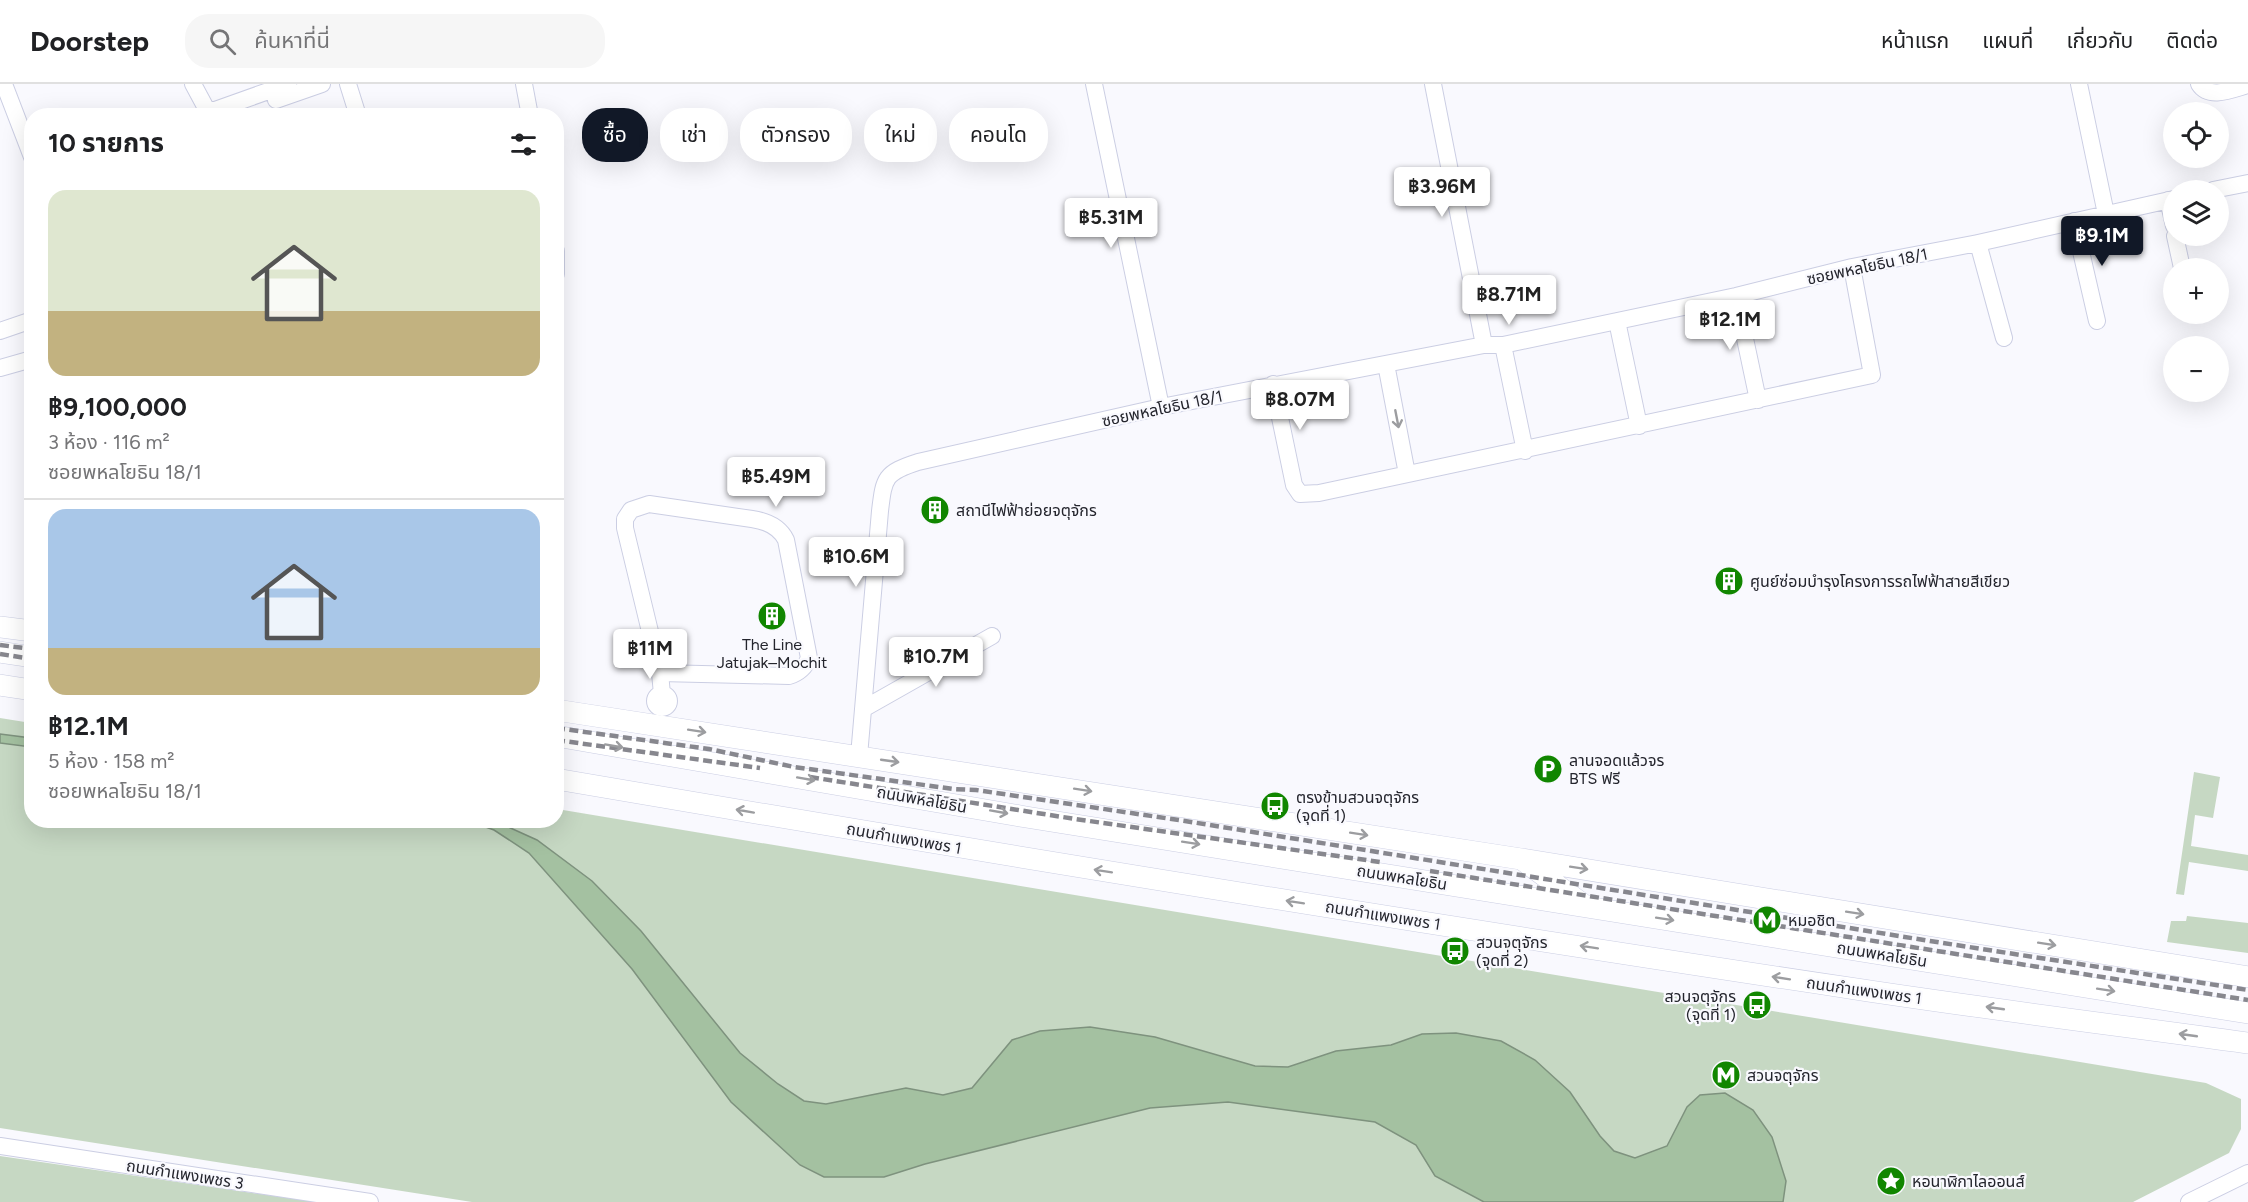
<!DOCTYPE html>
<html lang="th">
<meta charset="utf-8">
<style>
body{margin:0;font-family:Figtree,"Noto Sans Thai",sans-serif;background:#f6f6f6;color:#202124;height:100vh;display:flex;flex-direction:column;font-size:22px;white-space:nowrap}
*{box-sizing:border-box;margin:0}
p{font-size:20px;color:#757577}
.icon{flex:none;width:33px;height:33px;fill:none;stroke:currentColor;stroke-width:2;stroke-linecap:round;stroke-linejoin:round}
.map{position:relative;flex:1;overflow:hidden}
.sheet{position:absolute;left:24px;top:24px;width:540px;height:720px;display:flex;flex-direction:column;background:#fff;border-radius:24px;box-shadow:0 6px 24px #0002}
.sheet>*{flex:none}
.hud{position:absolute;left:582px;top:24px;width:570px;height:54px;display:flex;gap:12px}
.tools{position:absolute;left:2163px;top:18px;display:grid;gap:12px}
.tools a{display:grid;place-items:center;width:66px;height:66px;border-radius:50%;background:#fff;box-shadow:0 6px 24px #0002;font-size:30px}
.price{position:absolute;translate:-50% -51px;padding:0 14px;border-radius:6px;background:#fff;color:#222;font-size:20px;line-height:39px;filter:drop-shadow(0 2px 3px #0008)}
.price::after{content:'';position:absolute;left:50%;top:36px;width:18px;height:14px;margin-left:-9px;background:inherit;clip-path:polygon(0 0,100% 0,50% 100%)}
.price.active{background:#111827;color:#fff}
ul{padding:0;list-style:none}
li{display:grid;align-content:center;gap:12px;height:318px;padding:0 24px}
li+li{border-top:2px solid #e0e0e0}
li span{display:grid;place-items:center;height:186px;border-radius:18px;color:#555}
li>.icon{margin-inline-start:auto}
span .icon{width:108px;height:108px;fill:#fffc;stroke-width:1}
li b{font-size:26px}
h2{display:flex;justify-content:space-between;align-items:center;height:72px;padding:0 24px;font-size:26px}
.tag{padding:0 21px;border-radius:24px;background:#fff;box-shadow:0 6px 24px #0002;font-size:21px;line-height:54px}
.tag.active{background:#111827;color:#fff}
header{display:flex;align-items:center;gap:36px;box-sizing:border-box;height:84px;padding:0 30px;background:#fff;border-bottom:2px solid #e0e0e0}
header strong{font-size:28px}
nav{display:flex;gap:33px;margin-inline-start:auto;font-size:21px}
.search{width:420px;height:54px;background:#f6f6f6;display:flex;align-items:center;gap:15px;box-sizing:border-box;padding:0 21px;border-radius:24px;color:#757577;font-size:22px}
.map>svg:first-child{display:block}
.green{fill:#c6d8c3}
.water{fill:#a4c1a1;stroke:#7e927e;stroke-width:1.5}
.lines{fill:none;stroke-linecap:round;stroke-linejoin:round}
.minor-casing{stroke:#cbcee3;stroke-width:18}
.major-casing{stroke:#cbcee3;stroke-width:22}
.minor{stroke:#fff;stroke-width:16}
.major{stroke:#fff;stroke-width:21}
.rail{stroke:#87878e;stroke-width:4.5;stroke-dasharray:9 4.5;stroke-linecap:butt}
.oneway{stroke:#9c9da0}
.labels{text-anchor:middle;stroke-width:4.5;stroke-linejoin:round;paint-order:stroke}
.street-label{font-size:16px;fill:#24252d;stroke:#f9f9fe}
.poi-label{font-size:16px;fill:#24252d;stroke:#f9f9fe;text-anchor:start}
</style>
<header>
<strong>Doorstep</strong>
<div class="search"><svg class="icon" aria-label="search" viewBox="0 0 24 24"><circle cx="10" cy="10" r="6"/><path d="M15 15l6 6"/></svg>ค้นหาที่นี่</div>
<nav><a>หน้าแรก</a><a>แผนที่</a><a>เกี่ยวกับ</a><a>ติดต่อ</a></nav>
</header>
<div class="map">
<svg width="2248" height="1118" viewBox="0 0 2248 1118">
<rect width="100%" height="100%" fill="#f9f9fe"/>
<!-- green -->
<path class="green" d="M 0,634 L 31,639 L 32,736 L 556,736 L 557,725 L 2206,999 L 2241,1015 L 2241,1045 L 2229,1069 L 2133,1118 L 472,1118 L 0,1044 Z
M 2194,688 L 2220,693 L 2213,734 L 2195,731 L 2191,762 L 2248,771 L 2248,787 L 2189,778 L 2184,811 L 2176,810 Z
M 2187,832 L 2248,839 L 2248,869 L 2167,858 L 2171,837 L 2186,837 Z
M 0,1072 L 315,1118 L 0,1118 Z"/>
<!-- water -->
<path class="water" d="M 0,650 L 31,654 L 31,663 L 0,659 Z
M 469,737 L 495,737 L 537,756 L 592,797 L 641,847 L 740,969 L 778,1000 L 804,1017 L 826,1020 L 906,1004 L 943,1011 L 972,1004 L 1012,956 L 1040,947 L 1090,943 L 1155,953 L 1255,982 L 1288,983 L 1336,967 L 1391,961 L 1422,950 L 1456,949 L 1501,957 L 1535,976 L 1570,1008 L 1600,1052 L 1614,1067 L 1635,1074 L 1667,1062 L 1687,1023 L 1700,1011 L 1725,1009 L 1753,1026 L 1772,1053 L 1786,1097 L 1783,1118 L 1484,1118 L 1435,1092 L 1416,1061 L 1375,1038 L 1228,1018 L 1150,1024 L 925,1080 L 884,1093 L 824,1093 L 800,1081 L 731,1018 L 632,885 L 529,769 L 494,746 Z"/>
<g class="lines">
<!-- minor casing -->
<g class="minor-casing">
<path id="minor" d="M 4,0 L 32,73
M 193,0 L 207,26 L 215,26 L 288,0
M 348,0 L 358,32
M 524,0 L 530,32
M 1094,0 L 1161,323
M 1433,0 L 1484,261
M 2079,0 L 2106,130
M 2199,0 C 2209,16 2233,5 2248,1
M 276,16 L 322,0
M 2213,106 L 2248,99
M 2168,116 L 2174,142
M 2074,137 L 2097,237
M 2175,152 L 2182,184
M 1978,159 L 2004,254
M 556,167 L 556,190
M 1736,212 L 1758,316
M 1617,237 L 1639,342
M 0,247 L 32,236
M 1503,261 L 1525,367
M 1386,280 L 1407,390
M 0,284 L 32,275
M 1273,300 L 1294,401 L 1300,410 L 1319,409 L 1872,291 L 1852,183
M 660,589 L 789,592 C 799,589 805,584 809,574 L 786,456 C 779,442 766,437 752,435 L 649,420 L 631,426 L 625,435 L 625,444 L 660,589 L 662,610
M655 617a7 7 0 1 1 14 0a7 7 0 1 1-14 0Z
M 863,625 L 992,552
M 859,672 L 880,427 C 884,394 884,389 918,378 L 1161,323 L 1484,261 L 1503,261 L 1736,212 L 1852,183 L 1978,159 L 2174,115
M 0,1062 L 370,1118
M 2189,1118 L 2248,1089"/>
</g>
<!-- major casing -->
<g class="major-casing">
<path id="major" d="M 0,543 L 32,547
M 0,568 L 32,573
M 0,601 L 32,606
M 556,626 L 1521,775 L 2248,893
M 556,652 L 1026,733 L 2248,929
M 556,695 C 989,769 1422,840 1856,905 C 1986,925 2117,941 2248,959
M 1524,777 L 1584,821"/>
</g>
<!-- minor -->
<use href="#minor" class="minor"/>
<!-- major -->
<use href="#major" class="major"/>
<!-- rail -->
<path class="rail" d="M 0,561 L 32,565
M 0,570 L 32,575
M 556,644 L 709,665 L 794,683 L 953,705 L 976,706 L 1185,737 L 1930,857 L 2248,906
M 556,656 L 760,684
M 810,693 L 1075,735 L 1380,778
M 1430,787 L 2248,916"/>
</g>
<!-- one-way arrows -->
<defs><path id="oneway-shaft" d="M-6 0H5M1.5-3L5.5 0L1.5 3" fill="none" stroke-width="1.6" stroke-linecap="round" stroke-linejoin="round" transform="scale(1.5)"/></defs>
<g class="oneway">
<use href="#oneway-shaft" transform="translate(1397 335) rotate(79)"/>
<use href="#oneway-shaft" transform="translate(697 647) rotate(9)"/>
<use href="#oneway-shaft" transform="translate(614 662) rotate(10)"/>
<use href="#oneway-shaft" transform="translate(890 677) rotate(8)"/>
<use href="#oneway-shaft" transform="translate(806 695) rotate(10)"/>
<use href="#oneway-shaft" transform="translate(1083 706) rotate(9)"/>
<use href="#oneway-shaft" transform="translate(745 727) rotate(-170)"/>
<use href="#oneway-shaft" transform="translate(999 728) rotate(10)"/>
<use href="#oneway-shaft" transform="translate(1359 750) rotate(9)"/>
<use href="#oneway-shaft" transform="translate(1191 759) rotate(9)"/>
<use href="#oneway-shaft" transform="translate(1579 784) rotate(9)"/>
<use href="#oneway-shaft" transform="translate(1103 787) rotate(-171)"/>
<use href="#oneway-shaft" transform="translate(1295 818) rotate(-171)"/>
<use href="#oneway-shaft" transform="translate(1855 829) rotate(9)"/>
<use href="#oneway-shaft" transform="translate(1665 835) rotate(9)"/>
<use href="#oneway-shaft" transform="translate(2047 860) rotate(9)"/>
<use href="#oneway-shaft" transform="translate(1589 863) rotate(-171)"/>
<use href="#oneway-shaft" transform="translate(1781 894) rotate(-171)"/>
<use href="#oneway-shaft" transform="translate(2106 906) rotate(9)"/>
<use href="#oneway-shaft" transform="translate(1995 924) rotate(-172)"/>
<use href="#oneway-shaft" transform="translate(2188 951) rotate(-172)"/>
</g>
<!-- icons -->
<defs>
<g id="building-disc" transform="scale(1.5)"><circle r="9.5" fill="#118600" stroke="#f9f9fe"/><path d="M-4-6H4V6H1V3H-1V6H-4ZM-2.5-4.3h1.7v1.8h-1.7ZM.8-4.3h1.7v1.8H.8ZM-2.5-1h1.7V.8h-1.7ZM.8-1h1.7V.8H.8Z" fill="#fff"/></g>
<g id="parking-disc" transform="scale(1.5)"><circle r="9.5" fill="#118600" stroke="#f9f9fe"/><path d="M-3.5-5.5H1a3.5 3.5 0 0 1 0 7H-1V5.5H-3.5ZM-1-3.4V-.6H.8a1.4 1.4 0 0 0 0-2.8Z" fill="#fff"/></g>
<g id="bus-disc" transform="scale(1.5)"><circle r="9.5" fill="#118600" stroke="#f9f9fe"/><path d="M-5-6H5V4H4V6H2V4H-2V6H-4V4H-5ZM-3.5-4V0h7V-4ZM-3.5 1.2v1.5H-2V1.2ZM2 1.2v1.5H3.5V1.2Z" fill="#fff"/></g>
<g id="metro-disc" transform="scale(1.5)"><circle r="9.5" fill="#118600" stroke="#f9f9fe"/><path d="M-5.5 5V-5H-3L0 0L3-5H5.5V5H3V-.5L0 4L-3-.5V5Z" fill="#fff"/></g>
<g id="sight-disc" transform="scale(1.5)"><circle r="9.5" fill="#118600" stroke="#f9f9fe"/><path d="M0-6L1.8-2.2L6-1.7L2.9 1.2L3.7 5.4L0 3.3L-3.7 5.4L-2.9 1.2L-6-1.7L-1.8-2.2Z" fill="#fff"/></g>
</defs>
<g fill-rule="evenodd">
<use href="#building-disc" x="935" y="426"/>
<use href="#building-disc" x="1729" y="497"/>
<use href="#building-disc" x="772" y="532"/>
<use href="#parking-disc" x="1548" y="685"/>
<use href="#bus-disc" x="1275" y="722"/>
<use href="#metro-disc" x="1767" y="836"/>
<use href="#bus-disc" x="1455" y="867"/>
<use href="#bus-disc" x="1757" y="921"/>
<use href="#metro-disc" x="1726" y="991"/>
<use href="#sight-disc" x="1891" y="1097"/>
</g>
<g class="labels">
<!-- street labels -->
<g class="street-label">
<text transform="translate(1867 182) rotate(-12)" y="6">ซอยพหลโยธิน 18/1</text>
<text transform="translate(1162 324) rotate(-12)" y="6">ซอยพหลโยธิน 18/1</text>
<text transform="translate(922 715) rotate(10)" y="6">ถนนพหลโยธิน</text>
<text transform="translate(904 754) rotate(10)" y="6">ถนนกำแพงเพชร 1</text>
<text transform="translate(1402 793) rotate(9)" y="6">ถนนพหลโยธิน</text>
<text transform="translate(1383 831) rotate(9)" y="6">ถนนกำแพงเพชร 1</text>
<text transform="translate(1882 870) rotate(9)" y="6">ถนนพหลโยธิน</text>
<text transform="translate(1864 906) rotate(8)" y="6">ถนนกำแพงเพชร 1</text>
<text transform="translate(185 1090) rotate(9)" y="6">ถนนกำแพงเพชร 3</text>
</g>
<!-- poi labels -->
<g class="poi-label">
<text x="956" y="432">สถานีไฟฟ้าย่อยจตุจักร</text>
<text x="1750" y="503">ศูนย์ซ่อมบำรุงโครงการรถไฟฟ้าสายสีเขียว</text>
<text x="772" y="566" text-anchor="middle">The Line<tspan x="772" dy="18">Jatujak–Mochit</tspan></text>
<text x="1569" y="682">ลานจอดแล้วจร<tspan x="1569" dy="18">BTS ฟรี</tspan></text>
<text x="1296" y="719">ตรงข้ามสวนจตุจักร<tspan x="1296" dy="18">(จุดที่ 1)</tspan></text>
<text x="1788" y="842">หมอชิต</text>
<text x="1476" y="864">สวนจตุจักร<tspan x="1476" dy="18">(จุดที่ 2)</tspan></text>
<text x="1736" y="918" text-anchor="end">สวนจตุจักร<tspan x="1736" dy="18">(จุดที่ 1)</tspan></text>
<text x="1747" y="997">สวนจตุจักร</text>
<text x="1912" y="1103">หอนาฬิกาไลออนส์</text>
</g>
</g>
</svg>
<div class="tools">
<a><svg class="icon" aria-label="locate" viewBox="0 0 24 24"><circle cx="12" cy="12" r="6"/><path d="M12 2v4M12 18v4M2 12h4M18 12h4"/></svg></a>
<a><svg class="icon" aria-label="layers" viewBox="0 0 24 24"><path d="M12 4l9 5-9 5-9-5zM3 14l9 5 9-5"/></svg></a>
<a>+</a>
<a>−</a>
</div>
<b class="price" style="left:1442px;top:134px">฿3.96M</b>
<b class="price" style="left:1111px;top:165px">฿5.31M</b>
<b class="price active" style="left:2102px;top:183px">฿9.1M</b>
<b class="price" style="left:1509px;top:242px">฿8.71M</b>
<b class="price" style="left:1730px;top:267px">฿12.1M</b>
<b class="price" style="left:1300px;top:347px">฿8.07M</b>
<b class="price" style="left:776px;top:424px">฿5.49M</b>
<b class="price" style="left:856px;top:504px">฿10.6M</b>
<b class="price" style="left:650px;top:596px">฿11M</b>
<b class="price" style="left:936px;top:604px">฿10.7M</b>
<div class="hud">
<a class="tag active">ซื้อ</a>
<a class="tag">เช่า</a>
<a class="tag">ตัวกรอง</a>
<a class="tag">ใหม่</a>
<a class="tag">คอนโด</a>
</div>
<section class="sheet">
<h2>10 รายการ<svg class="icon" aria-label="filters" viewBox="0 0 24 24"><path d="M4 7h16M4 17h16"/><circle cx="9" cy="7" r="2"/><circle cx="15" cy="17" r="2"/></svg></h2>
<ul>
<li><span style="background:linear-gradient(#dfe7d0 65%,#c2b280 0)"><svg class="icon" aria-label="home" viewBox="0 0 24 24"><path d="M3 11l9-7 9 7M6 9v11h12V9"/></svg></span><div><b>฿9,100,000</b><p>3 ห้อง · 116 m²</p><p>ซอยพหลโยธิน 18/1</p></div></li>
<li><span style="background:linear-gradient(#a9c7e8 75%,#c2b280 0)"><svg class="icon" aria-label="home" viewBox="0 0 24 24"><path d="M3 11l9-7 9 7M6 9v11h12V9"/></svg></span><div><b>฿12.1M</b><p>5 ห้อง · 158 m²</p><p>ซอยพหลโยธิน 18/1</p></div></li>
</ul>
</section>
</div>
